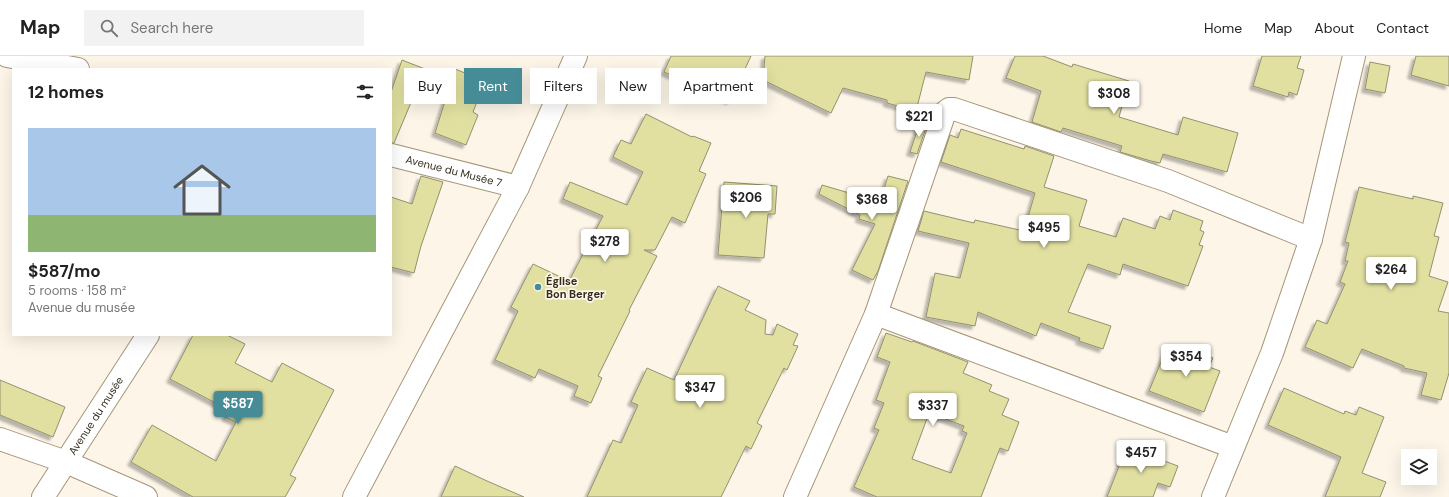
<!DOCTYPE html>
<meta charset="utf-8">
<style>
body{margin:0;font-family:"DM Sans",sans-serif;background:#f2f2f2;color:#222;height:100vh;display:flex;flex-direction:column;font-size:15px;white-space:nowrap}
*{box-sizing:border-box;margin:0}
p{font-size:13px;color:#767676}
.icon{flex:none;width:22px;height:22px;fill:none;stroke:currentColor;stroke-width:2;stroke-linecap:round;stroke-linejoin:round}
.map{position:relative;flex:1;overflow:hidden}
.details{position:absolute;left:12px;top:12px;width:380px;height:268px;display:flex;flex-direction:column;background:#fff;border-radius:0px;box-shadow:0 4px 16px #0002}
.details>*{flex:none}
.hud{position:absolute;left:404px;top:12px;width:380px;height:36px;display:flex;gap:8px}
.tools{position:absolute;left:1401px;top:393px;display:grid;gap:8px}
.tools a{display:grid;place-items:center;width:36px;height:36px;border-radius:0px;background:#fff;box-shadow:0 4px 16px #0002;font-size:20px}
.price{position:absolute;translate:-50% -34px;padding:0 9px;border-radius:4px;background:#fff;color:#222;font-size:13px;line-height:26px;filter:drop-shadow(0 1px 2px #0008)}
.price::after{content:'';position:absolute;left:50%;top:24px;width:12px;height:9px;margin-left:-6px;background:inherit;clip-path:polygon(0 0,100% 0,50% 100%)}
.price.current{background:#468c97;color:#fff}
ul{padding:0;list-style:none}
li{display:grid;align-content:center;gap:8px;height:212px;padding:0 16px}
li+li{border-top:1px solid #e0e0e0}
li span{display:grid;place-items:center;height:124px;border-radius:0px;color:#555}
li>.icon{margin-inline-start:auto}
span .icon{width:72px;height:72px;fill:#fffc;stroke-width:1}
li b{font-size:17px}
h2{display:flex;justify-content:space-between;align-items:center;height:48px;padding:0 16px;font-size:17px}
.tag{padding:0 14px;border-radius:0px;background:#fff;box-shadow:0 4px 16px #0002;font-size:14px;line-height:36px}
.tag.current{background:#468c97;color:#fff}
header{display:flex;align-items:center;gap:24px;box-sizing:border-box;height:56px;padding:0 20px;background:#fff;border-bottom:1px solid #e0e0e0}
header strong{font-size:19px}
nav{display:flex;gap:22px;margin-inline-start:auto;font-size:14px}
.search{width:280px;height:36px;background:#f2f2f2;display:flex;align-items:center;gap:10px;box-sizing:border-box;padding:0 14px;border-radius:0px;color:#767676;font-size:15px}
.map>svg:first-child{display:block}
.building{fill:#e1e0a1;stroke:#929171;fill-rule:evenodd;filter:url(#shadow)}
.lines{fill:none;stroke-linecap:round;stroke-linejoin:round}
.street-casing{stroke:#a69577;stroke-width:24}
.secondary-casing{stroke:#a69577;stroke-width:24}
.street{stroke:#fff;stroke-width:22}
.secondary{stroke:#fff;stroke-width:22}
.poi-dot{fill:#468c97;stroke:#fcf5e8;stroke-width:1.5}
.labels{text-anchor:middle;stroke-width:3.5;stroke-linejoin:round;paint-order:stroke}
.street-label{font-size:11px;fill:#332c1f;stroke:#fcf5e8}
.poi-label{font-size:11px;font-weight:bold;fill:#332c1f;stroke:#fcf5e8;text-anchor:start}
</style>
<header>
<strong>Map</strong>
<div class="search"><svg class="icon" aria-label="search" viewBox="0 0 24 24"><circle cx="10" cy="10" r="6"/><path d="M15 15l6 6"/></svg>Search here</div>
<nav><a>Home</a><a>Map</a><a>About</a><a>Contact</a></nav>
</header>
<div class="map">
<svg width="1449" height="441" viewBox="0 0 1449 441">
<defs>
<filter id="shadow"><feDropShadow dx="-3.5" dy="3.5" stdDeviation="1" flood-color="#0004"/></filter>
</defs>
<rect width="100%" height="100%" fill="#fcf5e8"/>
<!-- building -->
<path class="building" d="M 671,0 L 751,0 L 730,45 L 664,16 Z
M 765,0 L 973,0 L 969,24 L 926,16 L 916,55 L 887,47 L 887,44 L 843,32 L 831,57 L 763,24 Z
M 1015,0 L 1043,0 L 1072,11 L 1073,8 L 1129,25 L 1119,61 L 1178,79 L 1183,61 L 1238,77 L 1227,116 L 1163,98 L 1160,107 L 1151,105 L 1120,96 L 1122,90 L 1063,72 L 1061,76 L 1032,66 L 1041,35 L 1006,22 Z
M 1262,0 L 1301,0 L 1297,12 L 1304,14 L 1297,39 L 1289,36 L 1288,41 L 1253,30 Z
M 1416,0 L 1449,0 L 1449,30 L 1411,19 Z
M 402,4 L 425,13 L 394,87 L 391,87 L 391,36 Z
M 1370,6 L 1390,10 L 1385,37 L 1365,33 Z
M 455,13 L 485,25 L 473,56 L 478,59 L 466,89 L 435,77 Z
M 646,58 L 692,81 L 693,80 L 711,87 L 699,115 L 706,118 L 685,167 L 672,161 L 655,194 L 644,194 L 657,200 L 629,254 L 630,255 L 598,320 L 602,322 L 591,347 L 574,340 L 578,330 L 539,313 L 535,322 L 495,304 L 518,255 L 511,251 L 533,208 L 569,225 L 603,160 L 563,143 L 570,126 L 627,149 L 643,116 L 613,101 L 621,84 L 631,88 Z
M 920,66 L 927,69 L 917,98 L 910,96 Z
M 961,73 L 1024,93 L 1025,90 L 1054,100 L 1044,131 L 1087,144 L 1079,170 L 1116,181 L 1123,162 L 1155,173 L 1160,160 L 1170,164 L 1173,154 L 1203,165 L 1200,174 L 1204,176 L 1199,189 L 1203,190 L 1188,230 L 1123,208 L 1120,219 L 1088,208 L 1068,256 L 1111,270 L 1103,293 L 1079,285 L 1080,282 L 1041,267 L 1036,280 L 978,256 L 975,270 L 926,261 L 935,217 L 960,222 L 969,187 L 918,175 L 924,155 L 974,167 L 975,164 L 1024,175 L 1035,137 L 941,106 L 950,79 L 958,82 Z
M 421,120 L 443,126 L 421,190 L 414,217 L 391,211 L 391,141 L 412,148 Z
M 888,120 L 908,125 L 878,215 L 873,224 L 852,214 L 875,168 L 859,163 L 860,159 L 819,138 L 822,129 L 880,146 Z
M 724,126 L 777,130 L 775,158 L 768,158 L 764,202 L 718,199 Z
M 1359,131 L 1413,143 L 1413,140 L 1443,147 L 1434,180 L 1439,181 L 1429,220 L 1448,226 L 1438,255 L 1449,257 L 1449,317 L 1441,344 L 1421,339 L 1427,317 L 1404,312 L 1404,310 L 1362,293 L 1353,312 L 1305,291 L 1317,264 L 1327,268 L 1345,228 L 1340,226 L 1348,205 L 1345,205 L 1349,187 L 1345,186 Z
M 718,230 L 750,245 L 745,254 L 766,264 L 765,278 L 773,279 L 777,268 L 798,278 L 793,289 L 798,290 L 787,314 L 784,312 L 757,367 L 762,370 L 751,393 L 746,390 L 721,441 L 587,441 L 613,384 L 621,387 L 638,349 L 631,346 L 647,312 L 674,324 Z
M 886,277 L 912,286 L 913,285 L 968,306 L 963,317 L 992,329 L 989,335 L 1009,343 L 1002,359 L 1019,366 L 1008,395 L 1000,392 L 981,441 L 877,441 L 854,431 L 879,374 L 874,372 L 884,347 L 876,344 L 890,306 L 877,301 ZM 929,357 L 964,370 L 962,375 L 967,377 L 951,417 L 912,403 Z
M 193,279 L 227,279 L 245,288 L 235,307 L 272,326 L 282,307 L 334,334 L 290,419 L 296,422 L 285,441 L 193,441 L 131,406 L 152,369 L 216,405 L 236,366 L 225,361 L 229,354 L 170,323 Z
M 1179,289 L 1213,302 L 1209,311 L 1220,315 L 1204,356 L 1149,335 L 1166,294 L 1175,298 Z
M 0,324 L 65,351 L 53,381 L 0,359 Z
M 1284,332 L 1344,358 L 1345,355 L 1356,359 L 1359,351 L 1384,361 L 1362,417 L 1386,426 L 1380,441 L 1325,441 L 1341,401 L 1268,369 Z
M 1128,387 L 1157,398 L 1156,402 L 1178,410 L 1170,431 L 1158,427 L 1153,441 L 1107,441 Z
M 455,410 L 487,425 L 524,441 L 441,441 Z"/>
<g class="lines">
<!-- street casing -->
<g class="street-casing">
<g id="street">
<path d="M 7,0 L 78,13"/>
<path id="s1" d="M 391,99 L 518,131"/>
<path d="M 876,258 L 1233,391"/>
<path d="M 0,383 L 66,406 L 146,441"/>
<path id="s2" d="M 43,441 L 148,279"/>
<path d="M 795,441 L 876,258 L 945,56 L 949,53 L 954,53 L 1168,125 L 1311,183"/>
<path d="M 1213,441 L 1272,297 L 1311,183 L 1354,0"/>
</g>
</g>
<!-- secondary casing -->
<g class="secondary-casing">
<path id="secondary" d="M 354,441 L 518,131 L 576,0"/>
</g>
<!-- street -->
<use href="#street" class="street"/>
<!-- secondary -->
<use href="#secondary" class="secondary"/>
</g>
<!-- markers -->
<circle class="poi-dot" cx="538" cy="231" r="4"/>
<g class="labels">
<!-- street labels -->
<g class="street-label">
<text dy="4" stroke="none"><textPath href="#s1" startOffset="65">Avenue du Musée 7</textPath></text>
<text dy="4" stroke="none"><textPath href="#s2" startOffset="97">Avenue du musée</textPath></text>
</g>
<!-- poi labels -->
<g class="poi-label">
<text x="546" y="229">Église<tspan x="546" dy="13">Bon Berger</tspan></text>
</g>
</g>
</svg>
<div class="tools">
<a><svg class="icon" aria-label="layers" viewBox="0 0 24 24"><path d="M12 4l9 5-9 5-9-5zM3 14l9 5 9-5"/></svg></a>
</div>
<b class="price" style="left:1114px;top:59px">$308</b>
<b class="price" style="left:919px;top:82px">$221</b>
<b class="price" style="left:746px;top:163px">$206</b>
<b class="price" style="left:872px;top:165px">$368</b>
<b class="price" style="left:1044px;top:193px">$495</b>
<b class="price" style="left:605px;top:207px">$278</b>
<b class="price" style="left:1391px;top:235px">$264</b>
<b class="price" style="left:1186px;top:322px">$354</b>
<b class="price" style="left:700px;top:353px">$347</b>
<b class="price current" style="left:238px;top:369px">$587</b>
<b class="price" style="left:933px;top:371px">$337</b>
<b class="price" style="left:1141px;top:418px">$457</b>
<div class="hud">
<a class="tag">Buy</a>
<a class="tag current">Rent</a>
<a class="tag">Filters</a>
<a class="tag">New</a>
<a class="tag">Apartment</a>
</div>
<section class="details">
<h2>12 homes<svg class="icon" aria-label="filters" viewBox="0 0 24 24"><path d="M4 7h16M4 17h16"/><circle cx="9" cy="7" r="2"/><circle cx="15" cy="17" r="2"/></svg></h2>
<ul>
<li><span style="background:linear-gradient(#a9c7e8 70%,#8fb573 0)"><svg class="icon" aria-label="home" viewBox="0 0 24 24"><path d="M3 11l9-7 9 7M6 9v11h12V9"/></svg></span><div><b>$587/mo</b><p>5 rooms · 158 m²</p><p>Avenue du musée</p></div></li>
</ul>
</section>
</div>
